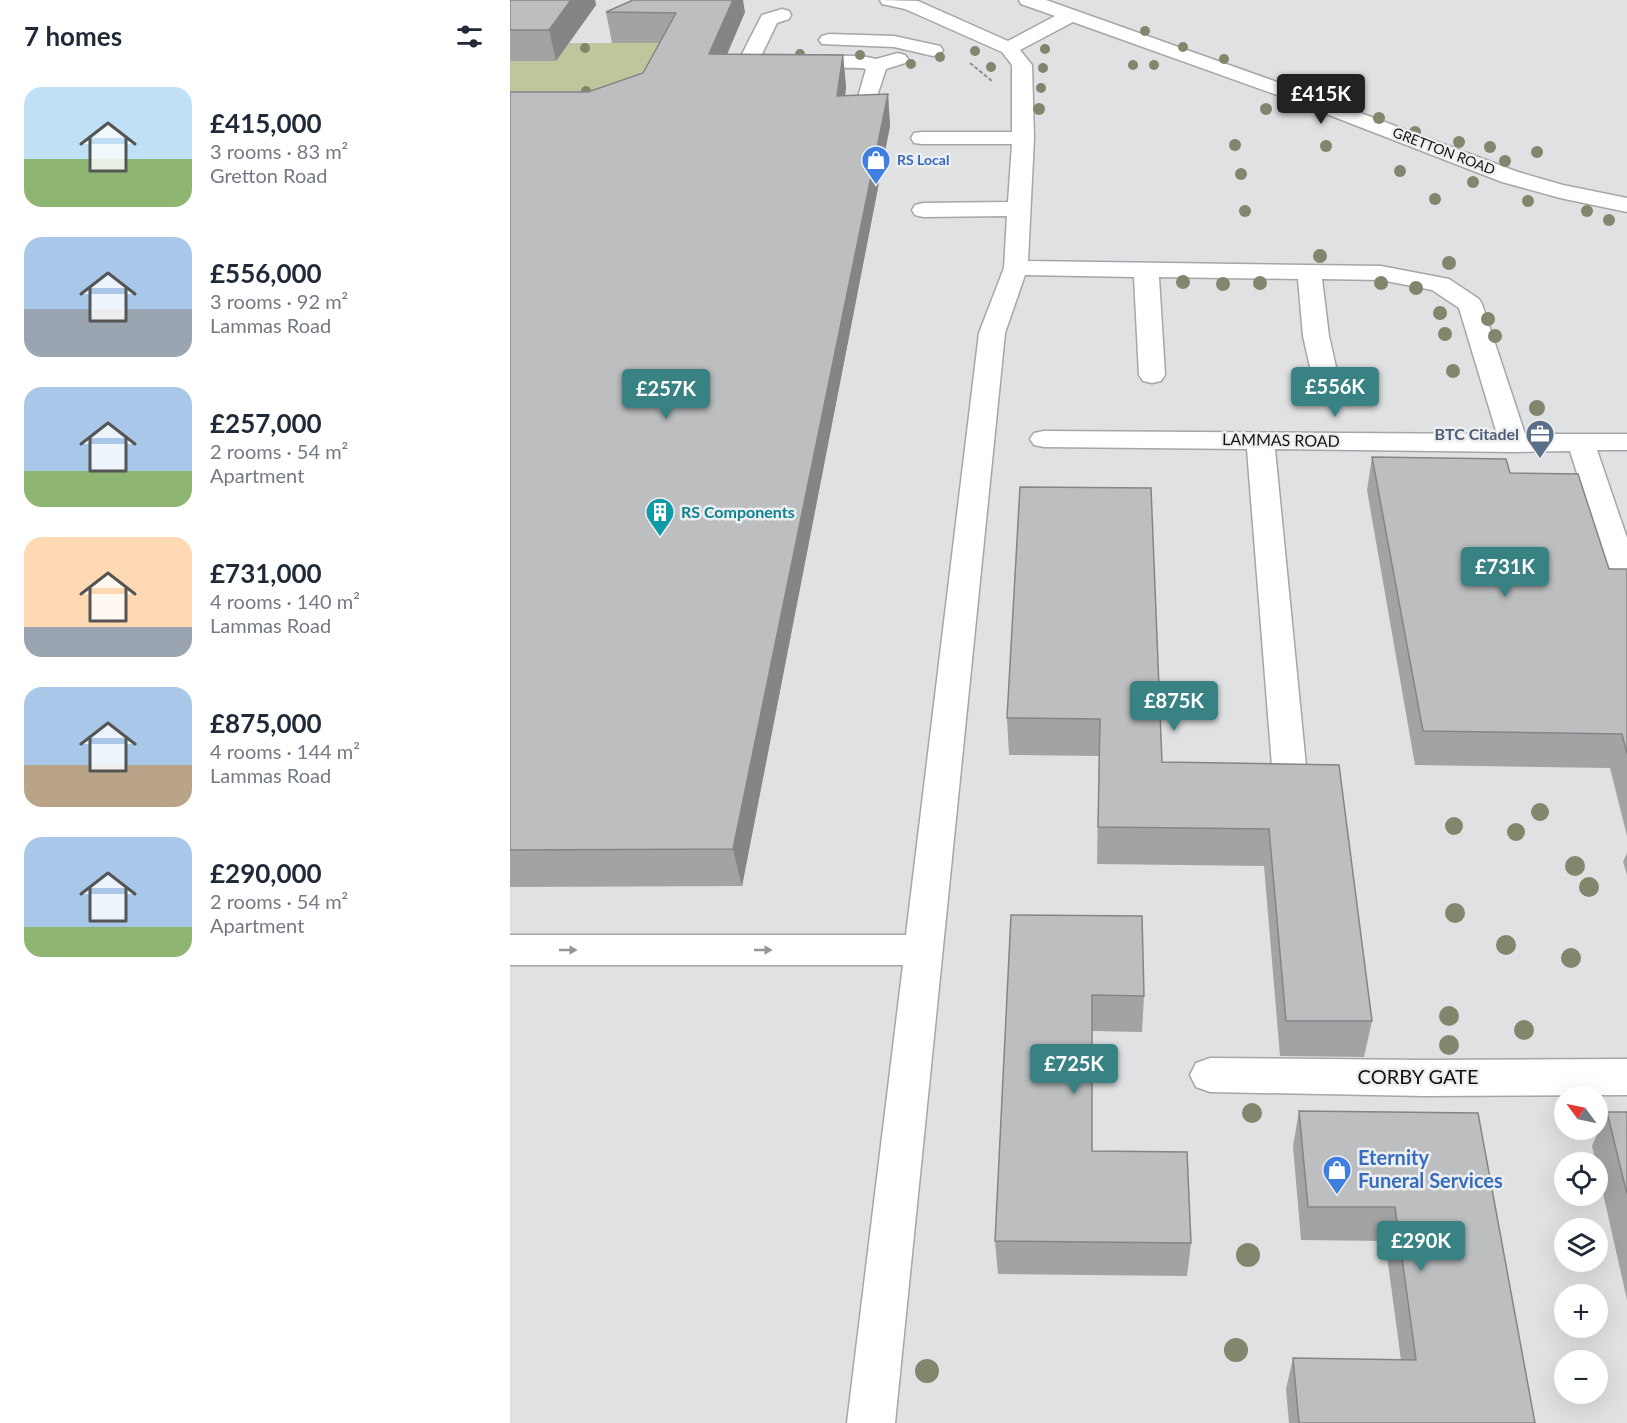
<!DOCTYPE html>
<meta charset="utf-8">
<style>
body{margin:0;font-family:Lato,sans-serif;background:#f2f2f3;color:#1f2937;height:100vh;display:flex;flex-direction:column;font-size:22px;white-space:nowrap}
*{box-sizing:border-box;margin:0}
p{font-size:20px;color:#747a83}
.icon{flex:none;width:33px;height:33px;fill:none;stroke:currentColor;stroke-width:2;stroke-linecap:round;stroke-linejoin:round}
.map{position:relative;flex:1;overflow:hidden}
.drawer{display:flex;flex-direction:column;background:#fff;width:510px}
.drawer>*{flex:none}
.needle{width:39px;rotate:303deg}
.buttons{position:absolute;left:1044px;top:1086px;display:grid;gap:12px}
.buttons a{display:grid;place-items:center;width:54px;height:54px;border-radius:50%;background:#fff;box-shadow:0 6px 24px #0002;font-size:30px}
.price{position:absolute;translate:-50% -51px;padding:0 14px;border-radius:6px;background:#398284;color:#fff;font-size:20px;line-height:39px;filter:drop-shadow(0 2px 3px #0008)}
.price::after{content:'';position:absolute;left:50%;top:36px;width:18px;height:14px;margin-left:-9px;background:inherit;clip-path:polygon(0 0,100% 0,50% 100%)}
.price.selected{background:#222;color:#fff}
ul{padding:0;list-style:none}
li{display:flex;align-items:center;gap:18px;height:150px;padding:0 24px}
li span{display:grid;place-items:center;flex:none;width:168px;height:120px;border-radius:18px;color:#555}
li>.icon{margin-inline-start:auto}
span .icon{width:72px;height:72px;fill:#fffc;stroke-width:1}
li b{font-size:26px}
h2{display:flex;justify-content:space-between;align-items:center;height:72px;padding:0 24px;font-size:26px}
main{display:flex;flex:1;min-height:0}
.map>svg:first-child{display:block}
.green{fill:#c0c69c}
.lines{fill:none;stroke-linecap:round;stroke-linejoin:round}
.minor-casing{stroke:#a5a6a7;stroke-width:3}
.path{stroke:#8f9191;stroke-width:2;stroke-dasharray:4 2;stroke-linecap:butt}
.minor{fill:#fff;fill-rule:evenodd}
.tree{fill:#82866c}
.wall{fill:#a3a3a4}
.shaded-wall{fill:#848586}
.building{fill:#bdbebf;stroke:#848586;stroke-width:1.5}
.oneway{fill:#949595}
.labels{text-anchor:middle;stroke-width:5;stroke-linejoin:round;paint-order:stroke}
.far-street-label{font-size:14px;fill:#121313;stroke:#edeeef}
.far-shop-label{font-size:14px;font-weight:bold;fill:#366cbe;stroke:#edeeef;text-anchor:start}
.service-label{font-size:16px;font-weight:bold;fill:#4e5e75;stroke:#edeeef;text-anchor:end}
.street-label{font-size:16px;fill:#121313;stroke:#edeeef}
.culture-label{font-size:16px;font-weight:bold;fill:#0d838f;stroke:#edeeef;text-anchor:start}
.near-street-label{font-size:20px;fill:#121313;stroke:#edeeef}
.near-shop-label{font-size:20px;font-weight:bold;fill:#366cbe;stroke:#edeeef;text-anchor:start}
</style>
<main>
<section class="drawer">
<h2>7 homes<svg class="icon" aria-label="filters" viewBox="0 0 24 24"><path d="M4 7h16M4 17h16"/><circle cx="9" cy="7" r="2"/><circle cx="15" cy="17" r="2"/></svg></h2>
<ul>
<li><span style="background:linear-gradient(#bfe0f5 60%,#8fb573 0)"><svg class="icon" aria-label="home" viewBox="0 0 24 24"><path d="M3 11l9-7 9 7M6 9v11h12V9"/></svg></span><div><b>£415,000</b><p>3 rooms · 83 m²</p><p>Gretton Road</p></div></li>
<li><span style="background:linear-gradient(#a9c7e8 60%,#9aa5b1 0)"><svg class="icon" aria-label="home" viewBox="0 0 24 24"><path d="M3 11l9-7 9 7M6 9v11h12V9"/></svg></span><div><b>£556,000</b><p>3 rooms · 92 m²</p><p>Lammas Road</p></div></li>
<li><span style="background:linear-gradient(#a9c7e8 70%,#8fb573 0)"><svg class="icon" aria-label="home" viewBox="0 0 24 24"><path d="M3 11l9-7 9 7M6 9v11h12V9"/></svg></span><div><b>£257,000</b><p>2 rooms · 54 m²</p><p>Apartment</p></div></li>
<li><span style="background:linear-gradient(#ffd9b3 75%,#9aa5b1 0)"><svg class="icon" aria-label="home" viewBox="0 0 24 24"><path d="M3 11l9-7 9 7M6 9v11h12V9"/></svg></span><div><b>£731,000</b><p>4 rooms · 140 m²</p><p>Lammas Road</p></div></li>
<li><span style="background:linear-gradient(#a9c7e8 65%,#b9a48a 0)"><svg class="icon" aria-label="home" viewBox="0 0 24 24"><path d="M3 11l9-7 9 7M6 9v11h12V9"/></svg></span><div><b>£875,000</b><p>4 rooms · 144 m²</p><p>Lammas Road</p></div></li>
<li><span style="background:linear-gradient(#a9c7e8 75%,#8fb573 0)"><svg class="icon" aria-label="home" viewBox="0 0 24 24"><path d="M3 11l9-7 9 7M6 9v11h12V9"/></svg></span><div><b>£290,000</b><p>2 rooms · 54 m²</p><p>Apartment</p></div></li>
</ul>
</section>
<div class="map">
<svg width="1117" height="1423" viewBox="0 0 1117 1423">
<rect width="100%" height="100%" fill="#dfe1e2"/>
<!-- green -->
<path class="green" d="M 59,43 L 172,43 L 139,104 L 0,124 L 0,61 L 46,61 Z"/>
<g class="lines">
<!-- minor casing -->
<g class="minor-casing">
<path id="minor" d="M 370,0 L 408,1 L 498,41 L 545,16 L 511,4 L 509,0 L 536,0 L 784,88 L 1008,172 L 1053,185 L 1117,198 L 1117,212 L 1050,198 L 992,182 L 770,96 L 563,22 L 510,50 L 522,65 L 524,138 L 518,261 L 871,266 L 939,279 L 969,299 L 972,304 L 1015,434 L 1117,434 L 1117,450 L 1087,450 L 1117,538 L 1117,569 L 1110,571 L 1099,568 L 1095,561 L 1060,451 L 1004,452 L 765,449 L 796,766 L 791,775 L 779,778 L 767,775 L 762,766 L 737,449 L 534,447 L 524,445 L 520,439 L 524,433 L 534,431 L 987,434 L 949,308 L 922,290 L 871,280 L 812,279 L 819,336 L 828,376 L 824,382 L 815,384 L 806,382 L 802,376 L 793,336 L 788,279 L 649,277 L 655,375 L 651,381 L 642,383 L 633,381 L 629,375 L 624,277 L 515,275 L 495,333 L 385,1423 L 337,1423 L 393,965 L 0,965 L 0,935 L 396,935 L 469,333 L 494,268 L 497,216 L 413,217 L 405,215 L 402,210 L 405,205 L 413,203 L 498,202 L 502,144 L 412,144 L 404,143 L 401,138 L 404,133 L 412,132 L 502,132 L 502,65 L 492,52 L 395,9 L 372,4 Z
M 272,9 L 279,11 L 281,15 L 279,19 L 267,23 L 252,54 L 255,55 L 352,56 L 366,59 L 388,53 L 395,55 L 398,59 L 395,63 L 376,69 L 363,108 L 356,110 L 349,108 L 346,104 L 356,69 C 329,64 246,78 231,56 L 252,15 Z
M 319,34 L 384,36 L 430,46 L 433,50 L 430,54 L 423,56 L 384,47 L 312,44 L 309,40 L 312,36 Z
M 700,1058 L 914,1060 L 1117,1059 L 1117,1095 L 914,1096 L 700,1092 L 686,1087 L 680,1075 L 686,1063 Z"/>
</g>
<!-- path -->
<path class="path" d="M 460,63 L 482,81"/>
<!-- minor -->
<use href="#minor" class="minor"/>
</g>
<!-- trees -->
<g class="tree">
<circle cx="635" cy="31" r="5"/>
<circle cx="673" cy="47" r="5"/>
<circle cx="75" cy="48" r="5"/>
<circle cx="535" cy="49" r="5"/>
<circle cx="465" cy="51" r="5"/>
<circle cx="290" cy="54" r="5"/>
<circle cx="350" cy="55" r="5"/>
<circle cx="430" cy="57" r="5"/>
<circle cx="714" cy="59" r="5"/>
<circle cx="401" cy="64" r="5"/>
<circle cx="623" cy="65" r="5"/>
<circle cx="644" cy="65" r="5"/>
<circle cx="481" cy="67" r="5"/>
<circle cx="533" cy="68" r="5"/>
<circle cx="531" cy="88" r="5"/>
<circle cx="790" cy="90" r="5"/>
<circle cx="76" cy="91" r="5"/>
<circle cx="841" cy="107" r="6"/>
<circle cx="529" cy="109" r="6"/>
<circle cx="756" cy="109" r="6"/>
<circle cx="869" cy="118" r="6"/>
<circle cx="905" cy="132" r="6"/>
<circle cx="949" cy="142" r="6"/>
<circle cx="725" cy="145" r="6"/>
<circle cx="816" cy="146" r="6"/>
<circle cx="980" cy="147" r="6"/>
<circle cx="1027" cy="152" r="6"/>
<circle cx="995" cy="161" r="6"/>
<circle cx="890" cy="171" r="6"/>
<circle cx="731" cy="174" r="6"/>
<circle cx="963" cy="182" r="6"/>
<circle cx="925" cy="199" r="6"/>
<circle cx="1018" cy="201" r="6"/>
<circle cx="735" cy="211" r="6"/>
<circle cx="1077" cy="211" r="6"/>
<circle cx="1099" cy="220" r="6"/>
<circle cx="810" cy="256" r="7"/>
<circle cx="939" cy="263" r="7"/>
<circle cx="673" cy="282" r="7"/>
<circle cx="750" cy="283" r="7"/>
<circle cx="871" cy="283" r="7"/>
<circle cx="713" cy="284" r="7"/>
<circle cx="906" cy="288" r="7"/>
<circle cx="930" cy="313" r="7"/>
<circle cx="978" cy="319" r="7"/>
<circle cx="935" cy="334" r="7"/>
<circle cx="985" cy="336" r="7"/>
<circle cx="943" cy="371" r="7"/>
<circle cx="1027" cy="408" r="8"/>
<circle cx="1030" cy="812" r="9"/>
<circle cx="944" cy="826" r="9"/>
<circle cx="1006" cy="832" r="9"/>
<circle cx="1065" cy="866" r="10"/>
<circle cx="1079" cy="887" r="10"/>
<circle cx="945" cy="913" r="10"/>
<circle cx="996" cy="945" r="10"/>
<circle cx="1061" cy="958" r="10"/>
<circle cx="939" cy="1016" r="10"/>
<circle cx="1014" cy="1030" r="10"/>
<circle cx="939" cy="1045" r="10"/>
<circle cx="742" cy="1113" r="10"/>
<circle cx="738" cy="1255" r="12"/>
<circle cx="726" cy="1350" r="12"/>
<circle cx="417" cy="1371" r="12"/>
</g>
<!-- wall -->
<path class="wall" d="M 0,0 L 85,0 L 86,5 L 46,61 L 0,61 Z
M 96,12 L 235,12 L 217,54 L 333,55 L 336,87 L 335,96 L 378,94 L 380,126 L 232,886 L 0,887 L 0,92 L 78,92 L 133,73 L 149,43 L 102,43 Z
M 862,457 L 1000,473 L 1099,569 L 1117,569 L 1117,836 L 1100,768 L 905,765 L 857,490 Z
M 510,487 L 652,762 L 829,765 L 862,1021 L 854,1057 L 770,1056 L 754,866 L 587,864 L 589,756 L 499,755 L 497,718 Z
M 1117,853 L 1117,875 L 1113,862 Z
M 501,915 L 634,996 L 632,1032 L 582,1031 L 582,1151 L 681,1243 L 677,1276 L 488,1274 L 485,1241 Z
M 789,1111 L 968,1113 L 1025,1423 L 779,1423 L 776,1389 L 783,1358 L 891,1360 L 875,1241 L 791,1240 L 783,1146 Z
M 1097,1112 L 1117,1112 L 1117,1300 L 1088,1171 L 1088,1162 L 1086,1162 L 1082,1146 Z"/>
<!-- shaded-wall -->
<path class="shaded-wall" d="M 61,0 L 85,0 L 86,5 L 46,61 L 39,30 Z
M 223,0 L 233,0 L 235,12 L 204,85 L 199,54 Z
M 333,55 L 336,87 L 331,128 L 327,96 Z
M 378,94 L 380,126 L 232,886 L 223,849 Z"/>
<!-- building -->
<path class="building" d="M 0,0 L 61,0 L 39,30 L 0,30 Z
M 123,0 L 223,0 L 199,54 L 333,55 L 327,96 L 378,94 L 223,849 L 0,850 L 0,92 L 78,92 L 133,73 L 166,13 L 96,12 Z
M 862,457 L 996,459 L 1000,473 L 1068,474 L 1099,569 L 1117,569 L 1117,754 L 1112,734 L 913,731 Z
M 510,487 L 641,488 L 652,762 L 829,765 L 862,1021 L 776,1021 L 759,829 L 588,827 L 590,719 L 497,718 Z
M 501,915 L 632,916 L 634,996 L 582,995 L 582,1151 L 677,1152 L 681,1243 L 485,1241 Z
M 789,1111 L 968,1113 L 1025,1423 L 789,1423 L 783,1358 L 906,1360 L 885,1207 L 798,1207 Z
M 1097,1112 L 1117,1112 L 1117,1194 Z"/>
<!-- one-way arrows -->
<defs><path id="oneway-solid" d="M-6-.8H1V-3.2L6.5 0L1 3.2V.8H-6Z" transform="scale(1.5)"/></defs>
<g class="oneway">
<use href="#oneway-solid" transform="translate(58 950)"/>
<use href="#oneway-solid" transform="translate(253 950)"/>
</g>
<!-- icons -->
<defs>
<g id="shop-pin" transform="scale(1.5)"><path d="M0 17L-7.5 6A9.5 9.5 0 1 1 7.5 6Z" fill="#3f7fe0" stroke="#edeeef"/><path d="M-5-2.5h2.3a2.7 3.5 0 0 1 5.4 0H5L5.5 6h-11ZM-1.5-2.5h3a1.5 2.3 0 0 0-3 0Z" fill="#fff"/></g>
<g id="office-pin" transform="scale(1.5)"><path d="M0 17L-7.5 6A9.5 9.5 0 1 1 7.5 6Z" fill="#5c6f8a" stroke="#edeeef"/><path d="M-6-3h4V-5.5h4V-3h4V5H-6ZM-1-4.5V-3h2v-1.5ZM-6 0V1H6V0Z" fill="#fff"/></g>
<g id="building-pin" transform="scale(1.5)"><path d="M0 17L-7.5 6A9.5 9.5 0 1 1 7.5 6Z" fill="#0f9aa8" stroke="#edeeef"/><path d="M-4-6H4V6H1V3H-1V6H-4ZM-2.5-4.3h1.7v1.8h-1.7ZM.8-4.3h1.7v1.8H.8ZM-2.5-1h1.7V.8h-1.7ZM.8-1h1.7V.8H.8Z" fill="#fff"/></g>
</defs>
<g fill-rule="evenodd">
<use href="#shop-pin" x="366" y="160"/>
<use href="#office-pin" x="1030" y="434"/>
<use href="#building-pin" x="150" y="512"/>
<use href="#shop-pin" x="827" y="1170"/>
</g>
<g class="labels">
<!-- far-street labels -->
<g class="far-street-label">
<text transform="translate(934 151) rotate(21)" y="5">GRETTON ROAD</text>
</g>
<!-- far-shop labels -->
<g class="far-shop-label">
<text x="387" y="165">RS Local</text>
</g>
<!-- service labels -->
<g class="service-label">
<text x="1009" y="440">BTC Citadel</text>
</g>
<!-- street labels -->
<g class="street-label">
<text transform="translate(771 440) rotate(1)" y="6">LAMMAS ROAD</text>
</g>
<!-- culture labels -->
<g class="culture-label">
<text x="171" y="518">RS Components</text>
</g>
<!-- near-street labels -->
<g class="near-street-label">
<text x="908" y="1084">CORBY GATE</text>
</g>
<!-- near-shop labels -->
<g class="near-shop-label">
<text x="848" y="1165">Eternity<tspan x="848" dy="23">Funeral Services</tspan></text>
</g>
</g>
</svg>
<div class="buttons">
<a><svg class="needle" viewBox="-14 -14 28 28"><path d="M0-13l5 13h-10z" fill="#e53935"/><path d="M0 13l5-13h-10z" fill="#747a83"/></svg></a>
<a><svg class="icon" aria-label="locate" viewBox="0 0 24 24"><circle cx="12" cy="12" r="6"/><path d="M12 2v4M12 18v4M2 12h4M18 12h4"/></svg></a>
<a><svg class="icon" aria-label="layers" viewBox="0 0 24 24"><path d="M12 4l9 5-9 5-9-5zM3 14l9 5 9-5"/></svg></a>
<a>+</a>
<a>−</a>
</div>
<b class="price selected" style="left:811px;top:125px">£415K</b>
<b class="price" style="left:825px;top:418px">£556K</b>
<b class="price" style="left:156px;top:420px">£257K</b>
<b class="price" style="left:995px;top:598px">£731K</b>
<b class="price" style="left:664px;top:732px">£875K</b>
<b class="price" style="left:564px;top:1095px">£725K</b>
<b class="price" style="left:911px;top:1272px">£290K</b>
</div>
</main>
